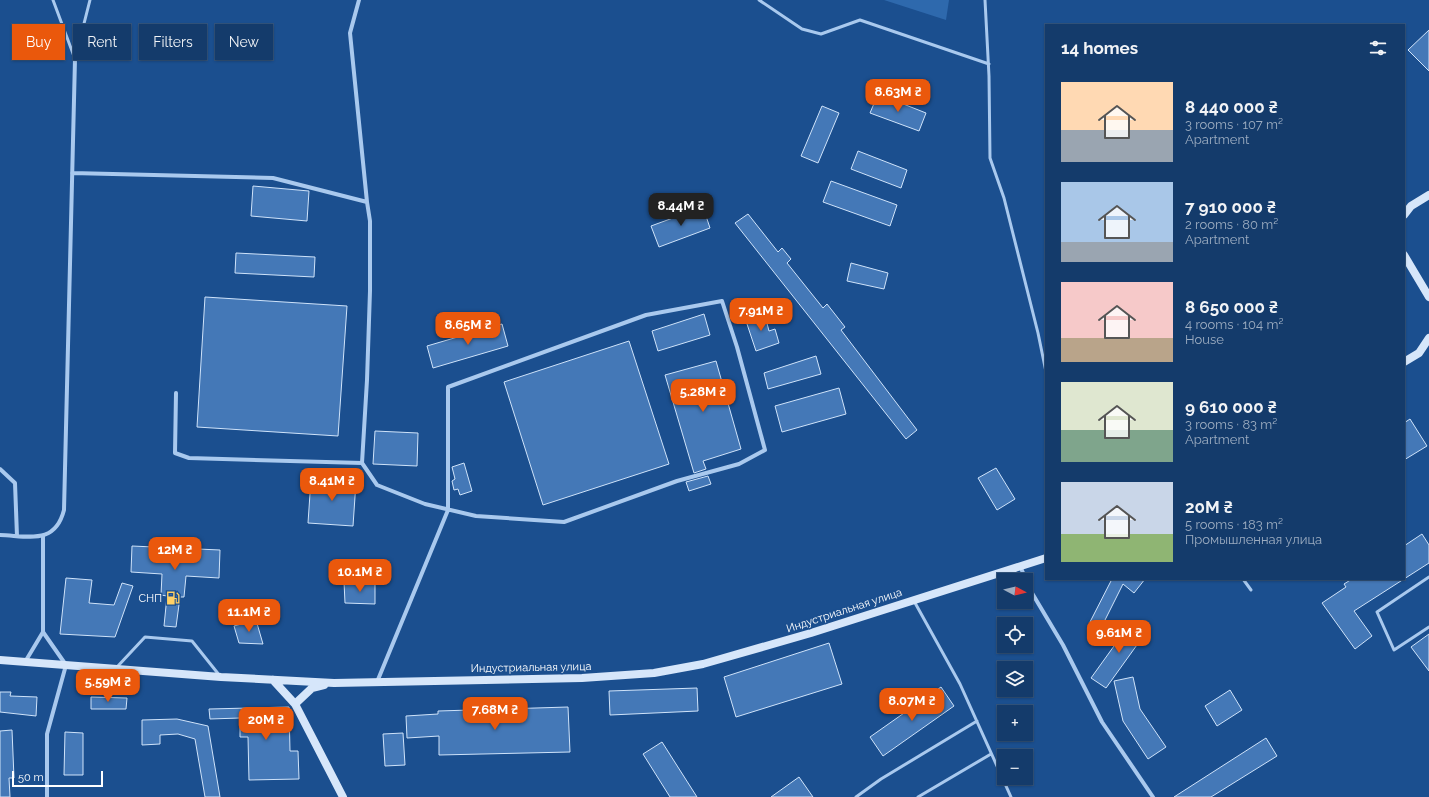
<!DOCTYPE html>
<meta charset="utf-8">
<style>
body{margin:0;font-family:Raleway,sans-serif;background:#1d4271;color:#f1f3f6;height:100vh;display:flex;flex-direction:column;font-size:15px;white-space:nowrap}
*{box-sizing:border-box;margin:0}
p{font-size:13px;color:#9dadc1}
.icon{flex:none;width:22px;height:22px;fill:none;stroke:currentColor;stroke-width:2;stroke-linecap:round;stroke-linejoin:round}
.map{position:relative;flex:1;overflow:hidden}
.side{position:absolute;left:1045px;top:24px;width:360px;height:556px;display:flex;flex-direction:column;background:#143b6b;border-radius:0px;box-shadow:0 1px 3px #0004,0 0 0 1px #33557e}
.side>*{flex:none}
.top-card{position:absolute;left:12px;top:24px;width:380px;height:36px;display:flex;gap:8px}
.needle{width:26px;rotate:97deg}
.controls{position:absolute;left:997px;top:573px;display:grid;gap:8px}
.controls a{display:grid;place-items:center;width:36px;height:36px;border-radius:0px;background:#143b6b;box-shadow:0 1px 3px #0004,0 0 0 1px #33557e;font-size:20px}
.scale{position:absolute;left:12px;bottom:10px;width:91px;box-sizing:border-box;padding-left:4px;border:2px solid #fff;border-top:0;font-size:11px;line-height:14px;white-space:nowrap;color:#fff;-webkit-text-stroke:3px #1b4f8f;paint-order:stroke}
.price{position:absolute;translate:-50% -34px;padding:0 9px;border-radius:8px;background:#ea580c;color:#fff;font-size:13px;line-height:26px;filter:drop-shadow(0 1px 2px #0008)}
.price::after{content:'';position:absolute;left:50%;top:24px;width:12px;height:9px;margin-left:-6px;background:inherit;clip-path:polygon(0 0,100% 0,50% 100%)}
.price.current{background:#222;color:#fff}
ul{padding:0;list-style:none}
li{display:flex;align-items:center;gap:12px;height:100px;padding:0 16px}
li span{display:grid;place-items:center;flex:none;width:112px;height:80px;border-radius:0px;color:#555}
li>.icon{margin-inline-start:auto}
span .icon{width:48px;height:48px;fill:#fffc;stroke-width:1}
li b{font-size:17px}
h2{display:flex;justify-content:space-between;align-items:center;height:48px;padding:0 16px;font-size:17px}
.pill{padding:0 14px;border-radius:0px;background:#143b6b;box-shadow:0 1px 3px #0004,0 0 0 1px #33557e;font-size:14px;line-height:36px}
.pill.current{background:#ea580c;color:#fff}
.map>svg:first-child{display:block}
.green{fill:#2e69ad}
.building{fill:#4478b7;stroke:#cfe3fa}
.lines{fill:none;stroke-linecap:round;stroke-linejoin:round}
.lane{stroke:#a9c9ee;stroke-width:3}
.street{stroke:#a9c9ee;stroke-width:4}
.secondary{stroke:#d6e6fa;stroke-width:8}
.labels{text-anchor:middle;stroke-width:3;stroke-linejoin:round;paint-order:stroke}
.poi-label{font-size:11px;fill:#fff;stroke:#1b4f8f;text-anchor:end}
.street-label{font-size:11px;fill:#fff;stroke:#1b4f8f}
</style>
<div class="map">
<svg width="1429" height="797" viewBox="0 0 1429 797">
<rect width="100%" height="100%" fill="#1b4f8f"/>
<!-- green -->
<path class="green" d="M 884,0 L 949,0 L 946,20 Z"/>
<!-- building -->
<path class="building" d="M 1429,30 L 1429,71 L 1408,50 Z
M 878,94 L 926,113 L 919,131 L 870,113 Z
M 822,106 L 839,113 L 818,163 L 801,156 Z
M 858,151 L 907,170 L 901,188 L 851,169 Z
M 831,181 L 897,205 L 890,226 L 823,202 Z
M 253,186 L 309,191 L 307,221 L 251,216 Z
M 703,207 L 710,228 L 659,247 L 651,226 Z
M 748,214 L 778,252 L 782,248 L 791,259 L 787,263 L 823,308 L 827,304 L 845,327 L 841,330 L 917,430 L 906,439 L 735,223 Z
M 236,253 L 315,257 L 314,277 L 235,273 Z
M 851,263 L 888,273 L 884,289 L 847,281 Z
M 205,297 L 347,306 L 338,436 L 197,427 Z
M 764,312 L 769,331 L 775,329 L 779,343 L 756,351 L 745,318 Z
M 704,314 L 710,335 L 658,351 L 652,331 Z
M 502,324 L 508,346 L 433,368 L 427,346 Z
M 629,341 L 669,464 L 543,505 L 504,382 Z
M 816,356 L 821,374 L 768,389 L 764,373 Z
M 716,361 L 741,449 L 703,461 L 706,469 L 694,473 L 665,375 Z
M 839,388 L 846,414 L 782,432 L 775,406 Z
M 1410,419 L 1427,446 L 1404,460 L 1404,423 Z
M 375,431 L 418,433 L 417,466 L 373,464 Z
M 464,463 L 472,491 L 460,495 L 458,489 L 454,490 L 452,481 L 455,479 L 452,467 Z
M 996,468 L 1015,499 L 997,510 L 978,478 Z
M 708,476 L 711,484 L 689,491 L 686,482 Z
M 311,479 L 356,482 L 353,526 L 308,523 Z
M 1422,534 L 1429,545 L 1429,563 L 1404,579 L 1404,546 Z
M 132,546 L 220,550 L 219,578 L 186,576 L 184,597 L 180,597 L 176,627 L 164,626 L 167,596 L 161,595 L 162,574 L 131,572 Z
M 66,578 L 92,580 L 89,603 L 114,605 L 122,583 L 133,586 L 115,637 L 60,634 Z
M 1112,579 L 1145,579 L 1134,593 L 1123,584 L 1101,628 L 1090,622 Z
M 1352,579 L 1404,579 L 1354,611 L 1372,636 L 1355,649 L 1322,603 L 1346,587 L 1344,584 Z
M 344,582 L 375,584 L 375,604 L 345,603 Z
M 256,620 L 263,644 L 239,643 L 234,626 Z
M 1132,621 L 1147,631 L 1106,688 L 1091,678 Z
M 1429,634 L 1429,671 L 1411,647 Z
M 829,643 L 842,684 L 736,717 L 724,677 Z
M 1133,677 L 1140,709 L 1166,747 L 1148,759 L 1123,721 L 1114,681 Z
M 941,687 L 954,706 L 883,756 L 870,737 Z
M 697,688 L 698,711 L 610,715 L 609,691 Z
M 1230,690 L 1242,710 L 1217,726 L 1205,706 Z
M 0,692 L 11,692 L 10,696 L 37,697 L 36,716 L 0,712 Z
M 91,697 L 127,698 L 126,709 L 91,709 Z
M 289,707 L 290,751 L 298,751 L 299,779 L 249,780 L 248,737 L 240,737 L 240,718 L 210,719 L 209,709 Z
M 568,707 L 570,752 L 439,755 L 439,736 L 407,738 L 406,716 L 438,714 L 438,711 Z
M 177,719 L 208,726 L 220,797 L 205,797 L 195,739 L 178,734 L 160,735 L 160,744 L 142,745 L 142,720 Z
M 12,730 L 14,778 L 9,778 L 10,797 L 0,797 L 0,731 Z
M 65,732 L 83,733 L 83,775 L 64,775 Z
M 403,733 L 405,765 L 385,766 L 383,734 Z
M 1266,738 L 1277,756 L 1211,797 L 1174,797 Z
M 662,742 L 697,797 L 670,797 L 643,754 Z
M 799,777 L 813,797 L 771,797 Z"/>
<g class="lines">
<!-- lane -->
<path class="lane" d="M 53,0 L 75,59
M 759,0 L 802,29 L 821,34 L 860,20 L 989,64
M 985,0 L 989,76 L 990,158 L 1004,198 L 1038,333 L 1046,372
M 75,59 L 90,0
M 1429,577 L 1377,612 L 1394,650 L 1429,627
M 1243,579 L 1251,590
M 914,601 L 960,684 L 1011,797
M 117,667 L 145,637 L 192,641 L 220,676
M 856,797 L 881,779 L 977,721
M 918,797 L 991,754"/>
<!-- street -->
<path class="street" d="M 72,173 L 273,178 L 367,202 L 350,33 L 359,0
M 367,202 L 370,221 L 370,291 L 367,380 L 362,463 L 377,485 L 425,504 L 476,516 L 564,522 L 677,481 L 739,464 L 765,450 L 737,347 L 722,301 L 646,315 L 448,387 L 448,510 L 377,682
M 176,393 L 175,453 L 189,458 L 362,463
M 0,469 L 15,483 L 17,536
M 0,535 C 29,536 55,545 64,510 L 75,59
M 43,537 L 43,632 L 66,665 L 47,734 L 47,797
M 1020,566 L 1032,593 L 1063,645 L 1102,722 L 1153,797
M 25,662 L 43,632"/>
<!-- secondary -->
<path class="secondary" d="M 1404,215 L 1411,206 L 1429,195
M 1404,255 L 1429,297
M 1404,362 L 1419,353 L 1429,338
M 0,660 L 221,677 L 334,683 L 582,678 L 654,673 L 703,664 L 811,633 L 1046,558
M 273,680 L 295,704 L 343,797
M 295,704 L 312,688 L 324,685"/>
</g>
<!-- icons -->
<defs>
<g id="fuel-bare" transform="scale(1.08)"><path d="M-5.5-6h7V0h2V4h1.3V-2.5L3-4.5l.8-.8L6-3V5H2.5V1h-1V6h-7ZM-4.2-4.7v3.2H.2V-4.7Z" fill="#ffd166" stroke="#1b4f8f" stroke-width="2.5" paint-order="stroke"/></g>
</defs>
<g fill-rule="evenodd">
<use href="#fuel-bare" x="173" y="598"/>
</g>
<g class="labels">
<!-- poi labels -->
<g class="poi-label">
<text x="162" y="602">СНП</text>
</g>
<!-- street labels -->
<g class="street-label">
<text transform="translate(844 610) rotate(-18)" y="4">Индустриальная улица</text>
<text transform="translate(531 667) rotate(-1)" y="4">Индустриальная улица</text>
</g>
</g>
</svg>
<div class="controls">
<a><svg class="needle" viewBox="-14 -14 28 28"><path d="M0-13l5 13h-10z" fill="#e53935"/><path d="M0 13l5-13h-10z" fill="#9dadc1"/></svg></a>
<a><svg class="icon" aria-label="locate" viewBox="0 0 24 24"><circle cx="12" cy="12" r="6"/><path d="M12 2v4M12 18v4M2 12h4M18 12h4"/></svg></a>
<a><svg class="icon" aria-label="layers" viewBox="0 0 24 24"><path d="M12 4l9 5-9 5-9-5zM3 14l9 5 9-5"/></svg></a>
<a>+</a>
<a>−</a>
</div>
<div class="scale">50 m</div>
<b class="price" style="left:898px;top:113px">8.63M ₴</b>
<b class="price current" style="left:681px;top:227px">8.44M ₴</b>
<b class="price" style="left:761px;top:332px">7.91M ₴</b>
<b class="price" style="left:468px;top:346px">8.65M ₴</b>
<b class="price" style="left:703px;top:413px">5.28M ₴</b>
<b class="price" style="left:332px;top:502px">8.41M ₴</b>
<b class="price" style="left:175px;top:571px">12M ₴</b>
<b class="price" style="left:360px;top:593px">10.1M ₴</b>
<b class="price" style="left:249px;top:633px">11.1M ₴</b>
<b class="price" style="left:1119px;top:654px">9.61M ₴</b>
<b class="price" style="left:108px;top:703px">5.59M ₴</b>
<b class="price" style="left:912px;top:722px">8.07M ₴</b>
<b class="price" style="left:495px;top:731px">7.68M ₴</b>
<b class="price" style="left:266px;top:741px">20M ₴</b>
<div class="top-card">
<a class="pill current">Buy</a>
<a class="pill">Rent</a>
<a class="pill">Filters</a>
<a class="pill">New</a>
</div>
<section class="side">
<h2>14 homes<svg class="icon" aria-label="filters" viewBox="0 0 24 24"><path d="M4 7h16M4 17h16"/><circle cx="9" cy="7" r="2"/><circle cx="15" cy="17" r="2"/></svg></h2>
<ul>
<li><span style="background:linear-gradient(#ffd9b3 60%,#9aa5b1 0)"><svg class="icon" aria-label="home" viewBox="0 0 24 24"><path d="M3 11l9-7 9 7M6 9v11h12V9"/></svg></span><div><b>8 440 000 ₴</b><p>3 rooms · 107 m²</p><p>Apartment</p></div></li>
<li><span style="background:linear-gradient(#a9c7e8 75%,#9aa5b1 0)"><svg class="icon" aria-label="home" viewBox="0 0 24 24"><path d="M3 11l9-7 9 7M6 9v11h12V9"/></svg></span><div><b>7 910 000 ₴</b><p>2 rooms · 80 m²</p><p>Apartment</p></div></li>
<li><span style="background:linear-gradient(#f6c9c9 70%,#b9a48a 0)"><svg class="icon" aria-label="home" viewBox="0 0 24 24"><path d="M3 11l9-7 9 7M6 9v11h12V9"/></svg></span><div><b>8 650 000 ₴</b><p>4 rooms · 104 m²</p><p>House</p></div></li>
<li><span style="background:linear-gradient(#dfe7d0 60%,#7fa58c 0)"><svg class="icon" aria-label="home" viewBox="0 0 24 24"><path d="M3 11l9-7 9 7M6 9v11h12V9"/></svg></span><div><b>9 610 000 ₴</b><p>3 rooms · 83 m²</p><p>Apartment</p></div></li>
<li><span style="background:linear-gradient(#c9d6e8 65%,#8fb573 0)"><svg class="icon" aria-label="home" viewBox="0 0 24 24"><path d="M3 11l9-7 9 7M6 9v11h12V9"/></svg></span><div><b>20M ₴</b><p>5 rooms · 183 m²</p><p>Промышленная улица</p></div></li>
</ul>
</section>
</div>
